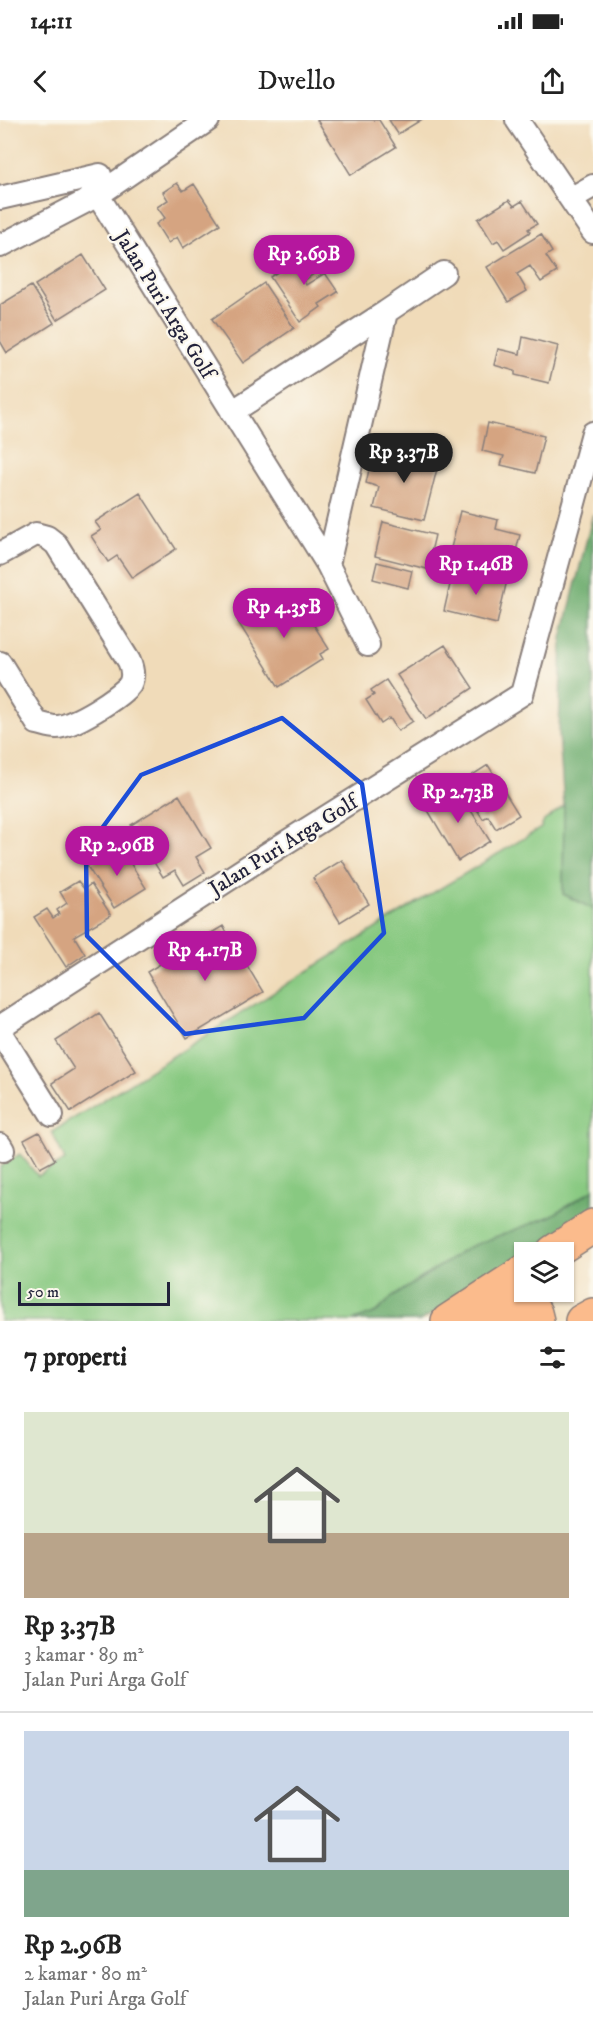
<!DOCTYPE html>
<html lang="id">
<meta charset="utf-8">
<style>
body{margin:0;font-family:"IM FELL DW Pica",serif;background:#f6f6f6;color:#222;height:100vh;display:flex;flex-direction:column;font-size:22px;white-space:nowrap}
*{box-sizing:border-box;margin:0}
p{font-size:20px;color:#767676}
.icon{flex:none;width:33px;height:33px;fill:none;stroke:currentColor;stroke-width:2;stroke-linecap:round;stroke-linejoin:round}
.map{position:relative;height:1201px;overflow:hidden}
.side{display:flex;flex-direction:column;background:#fff;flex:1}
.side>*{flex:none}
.buttons{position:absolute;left:514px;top:1122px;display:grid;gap:12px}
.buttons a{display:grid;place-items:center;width:60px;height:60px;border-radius:0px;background:#fff;box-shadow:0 2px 4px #0004;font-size:30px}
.scale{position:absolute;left:18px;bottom:15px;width:152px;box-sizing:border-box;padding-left:6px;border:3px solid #22223b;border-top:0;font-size:16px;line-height:21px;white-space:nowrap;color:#22223b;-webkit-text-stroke:4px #fbf7ec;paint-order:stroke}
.price{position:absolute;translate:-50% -51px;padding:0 14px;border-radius:21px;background:#b5179e;color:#fff;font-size:20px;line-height:39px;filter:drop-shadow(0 2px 3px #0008)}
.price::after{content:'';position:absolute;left:50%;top:36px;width:18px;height:14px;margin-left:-9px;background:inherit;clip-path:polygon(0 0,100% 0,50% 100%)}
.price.current{background:#222;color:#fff}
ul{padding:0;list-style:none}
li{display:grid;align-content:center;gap:12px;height:318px;padding:0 24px}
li+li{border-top:2px solid #e0e0e0}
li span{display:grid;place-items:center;height:186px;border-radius:0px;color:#555}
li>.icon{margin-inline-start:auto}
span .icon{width:108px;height:108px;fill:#fffc;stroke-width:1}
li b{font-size:26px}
h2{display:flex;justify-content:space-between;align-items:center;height:72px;padding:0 24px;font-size:26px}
.status{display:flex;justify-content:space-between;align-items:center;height:42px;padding:0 30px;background:#fff;direction:ltr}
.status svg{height:16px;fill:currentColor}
header{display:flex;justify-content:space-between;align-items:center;height:78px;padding:0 24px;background:#fff;font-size:27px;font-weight:600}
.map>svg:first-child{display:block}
.green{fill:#88c981;stroke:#55765e;stroke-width:1.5}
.forest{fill:#6ead6f;stroke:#486855;stroke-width:1.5}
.building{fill:#d5a481}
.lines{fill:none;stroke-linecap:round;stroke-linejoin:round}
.minor-casing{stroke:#897e7a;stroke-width:26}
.primary-casing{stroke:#897e7a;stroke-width:36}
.minor{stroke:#fff;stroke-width:22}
.primary{stroke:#fbbb8c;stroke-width:33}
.marked{fill:none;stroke:#1d4ed8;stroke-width:4.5;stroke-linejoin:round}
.labels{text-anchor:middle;stroke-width:4.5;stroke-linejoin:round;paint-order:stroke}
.street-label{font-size:21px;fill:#22223b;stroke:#fbf7ec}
</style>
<div class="status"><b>14:11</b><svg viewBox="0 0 49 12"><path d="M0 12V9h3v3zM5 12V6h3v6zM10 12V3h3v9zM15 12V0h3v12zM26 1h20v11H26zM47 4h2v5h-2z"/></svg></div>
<header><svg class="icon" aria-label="back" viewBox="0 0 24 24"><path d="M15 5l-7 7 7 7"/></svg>Dwello<svg class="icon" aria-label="share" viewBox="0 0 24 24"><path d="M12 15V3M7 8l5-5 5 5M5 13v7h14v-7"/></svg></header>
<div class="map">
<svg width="593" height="1201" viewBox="0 0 593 1201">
<rect width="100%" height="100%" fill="#fbf7ec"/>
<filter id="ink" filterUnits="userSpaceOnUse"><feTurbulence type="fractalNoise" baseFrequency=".0167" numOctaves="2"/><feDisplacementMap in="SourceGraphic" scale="12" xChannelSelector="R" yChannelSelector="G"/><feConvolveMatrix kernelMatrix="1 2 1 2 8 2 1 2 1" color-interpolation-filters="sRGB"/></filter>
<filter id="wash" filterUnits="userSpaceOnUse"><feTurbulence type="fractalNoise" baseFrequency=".008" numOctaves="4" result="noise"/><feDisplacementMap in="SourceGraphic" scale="24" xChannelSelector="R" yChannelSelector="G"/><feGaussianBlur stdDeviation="1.35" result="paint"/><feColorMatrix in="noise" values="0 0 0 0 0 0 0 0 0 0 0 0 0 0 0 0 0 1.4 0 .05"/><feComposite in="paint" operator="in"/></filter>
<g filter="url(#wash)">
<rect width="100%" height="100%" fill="#f0dbb9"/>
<!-- green -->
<path class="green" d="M 564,686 L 563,774 L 593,789 L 593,1070 L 551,1096 L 469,1127 L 391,1178 L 377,1192 L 353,1201 L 0,1201 L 0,1047 L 20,1034 L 38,1056 L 65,1040 L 52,1012 L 421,780 L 541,708 L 544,701 Z"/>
<!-- forest -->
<path class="forest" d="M 593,394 L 593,789 L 563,774 L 564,686 L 559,613 L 562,518 Z
M 593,1070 L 593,1092 L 529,1132 L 525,1132 L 525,1135 L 421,1201 L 353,1201 L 377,1192 L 391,1178 L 469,1127 L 551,1096 Z"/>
<g id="blocks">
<!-- building -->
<path class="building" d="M 317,0 L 379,0 L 396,27 L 351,55 Z
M 389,0 L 421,0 L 398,14 Z
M 177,63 L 183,71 L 194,64 L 220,104 L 183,128 L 177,117 L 168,123 L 156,104 L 165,98 L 157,87 L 168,80 L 163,72 Z
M 509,80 L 514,86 L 522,81 L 537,104 L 528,109 L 530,112 L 504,129 L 498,120 L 493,123 L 478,99 Z
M 541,114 L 552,132 L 546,136 L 557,152 L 541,162 L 530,146 L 517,154 L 527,171 L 508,182 L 487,147 Z
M 310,131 L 322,148 L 304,161 L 306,165 L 325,153 L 338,172 L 319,184 L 321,187 L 300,202 L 270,157 Z
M 83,135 L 105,170 L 57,200 L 35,165 Z
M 264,163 L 294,208 L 243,243 L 212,199 Z
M 31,166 L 54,203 L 7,233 L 0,221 L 0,185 Z
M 523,217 L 558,226 L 549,263 L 515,255 L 515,251 L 494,245 L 498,229 L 520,234 Z
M 488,303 L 544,316 L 535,353 L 501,345 L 504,336 L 482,331 Z
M 388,329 L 439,341 L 424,400 L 374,388 L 379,367 L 366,363 L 371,341 L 385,345 Z
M 140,373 L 176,429 L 132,458 L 117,436 L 108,442 L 91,416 L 101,410 L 95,402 Z
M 460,391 L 498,400 L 496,409 L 520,415 L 513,443 L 451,428 Z
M 383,402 L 435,415 L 427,449 L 375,436 Z
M 377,442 L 412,451 L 408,468 L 373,459 Z
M 454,447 L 507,460 L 497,504 L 444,491 Z
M 281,474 L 289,486 L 298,480 L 329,529 L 320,534 L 323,539 L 279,567 L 238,502 Z
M 445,525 L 473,568 L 426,599 L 397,555 Z
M 386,560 L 413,601 L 398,611 L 390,598 L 381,604 L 366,580 L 374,575 L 371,570 Z
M 488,645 L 519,695 L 496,709 L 488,696 L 483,699 L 460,663 Z
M 457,668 L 490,721 L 458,741 L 426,687 Z
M 179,675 L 211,728 L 196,737 L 205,752 L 184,765 L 175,750 L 163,757 L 131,705 Z
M 119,725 L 146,768 L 114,788 L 87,746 Z
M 342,740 L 369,784 L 340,802 L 313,758 Z
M 78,761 L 84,769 L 91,764 L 111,795 L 74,816 L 85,834 L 66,847 L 34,797 L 47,789 L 53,798 L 59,794 L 57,790 L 67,783 L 60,772 Z
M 223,806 L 263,872 L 187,918 L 147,852 Z
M 99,893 L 136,951 L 71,992 L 52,963 L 74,949 L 56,921 Z
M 39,1012 L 55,1040 L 40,1048 L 24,1020 Z"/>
</g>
</g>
<g filter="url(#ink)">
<use href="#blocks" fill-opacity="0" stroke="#897e7a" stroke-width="1.5"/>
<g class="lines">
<!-- minor casing -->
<g class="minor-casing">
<path id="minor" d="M 517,0 L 593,112
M 87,58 L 328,445 L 368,525
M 0,78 L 100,55
M 572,78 L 593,66
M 0,126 L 98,75 L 208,0
M 232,292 L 386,192
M 0,434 L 36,414 L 47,417 L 56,424 L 129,541 C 132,548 134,556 130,564 C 122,576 71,608 56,607 C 50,607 43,604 37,603 L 0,543
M 328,445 L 386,192 L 444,153
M 0,907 L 266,735 L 522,574 L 593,313
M 0,912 L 52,995
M 0,1025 L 3,1030"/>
</g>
<!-- primary casing -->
<g class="primary-casing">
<path id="primary" d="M 553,1132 L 593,1106
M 448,1201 L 525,1151
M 492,1201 C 506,1192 519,1182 535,1193 L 537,1201
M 582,1201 L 593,1195"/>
</g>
<!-- minor -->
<use href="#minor" class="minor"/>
<!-- primary -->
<use href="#primary" class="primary"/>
</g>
</g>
<!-- marked area -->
<path class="marked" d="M 282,598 L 362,664 L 384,813 L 304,898 L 185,914 L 87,816 L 86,730 L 141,655 Z"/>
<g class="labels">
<!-- street labels -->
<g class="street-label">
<text transform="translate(165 184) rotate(58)" y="7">Jalan Puri Arga Golf</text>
<text transform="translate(283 725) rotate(-32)" y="7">Jalan Puri Arga Golf</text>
</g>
</g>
</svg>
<div class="buttons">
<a><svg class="icon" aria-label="layers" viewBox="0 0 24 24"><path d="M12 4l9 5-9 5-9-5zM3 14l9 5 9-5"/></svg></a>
</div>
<div class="scale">50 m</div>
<b class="price" style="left:304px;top:166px">Rp 3.69B</b>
<b class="price current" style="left:404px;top:364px">Rp 3.37B</b>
<b class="price" style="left:476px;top:476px">Rp 1.46B</b>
<b class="price" style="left:284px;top:519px">Rp 4.35B</b>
<b class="price" style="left:458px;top:704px">Rp 2.73B</b>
<b class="price" style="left:117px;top:757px">Rp 2.96B</b>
<b class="price" style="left:205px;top:862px">Rp 4.17B</b>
</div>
<section class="side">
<h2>7 properti<svg class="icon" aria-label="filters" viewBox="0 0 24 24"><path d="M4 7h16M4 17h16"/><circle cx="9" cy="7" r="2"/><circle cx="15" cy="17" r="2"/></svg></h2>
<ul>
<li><span style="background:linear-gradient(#dfe7d0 65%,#b9a48a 0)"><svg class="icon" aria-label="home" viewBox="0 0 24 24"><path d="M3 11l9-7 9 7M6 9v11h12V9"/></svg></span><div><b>Rp 3.37B</b><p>3 kamar · 89 m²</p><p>Jalan Puri Arga Golf</p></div></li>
<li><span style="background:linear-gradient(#c9d6e8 75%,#7fa58c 0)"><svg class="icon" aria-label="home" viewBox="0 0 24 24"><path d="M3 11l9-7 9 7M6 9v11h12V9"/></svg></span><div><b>Rp 2.96B</b><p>2 kamar · 80 m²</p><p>Jalan Puri Arga Golf</p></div></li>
</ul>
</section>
